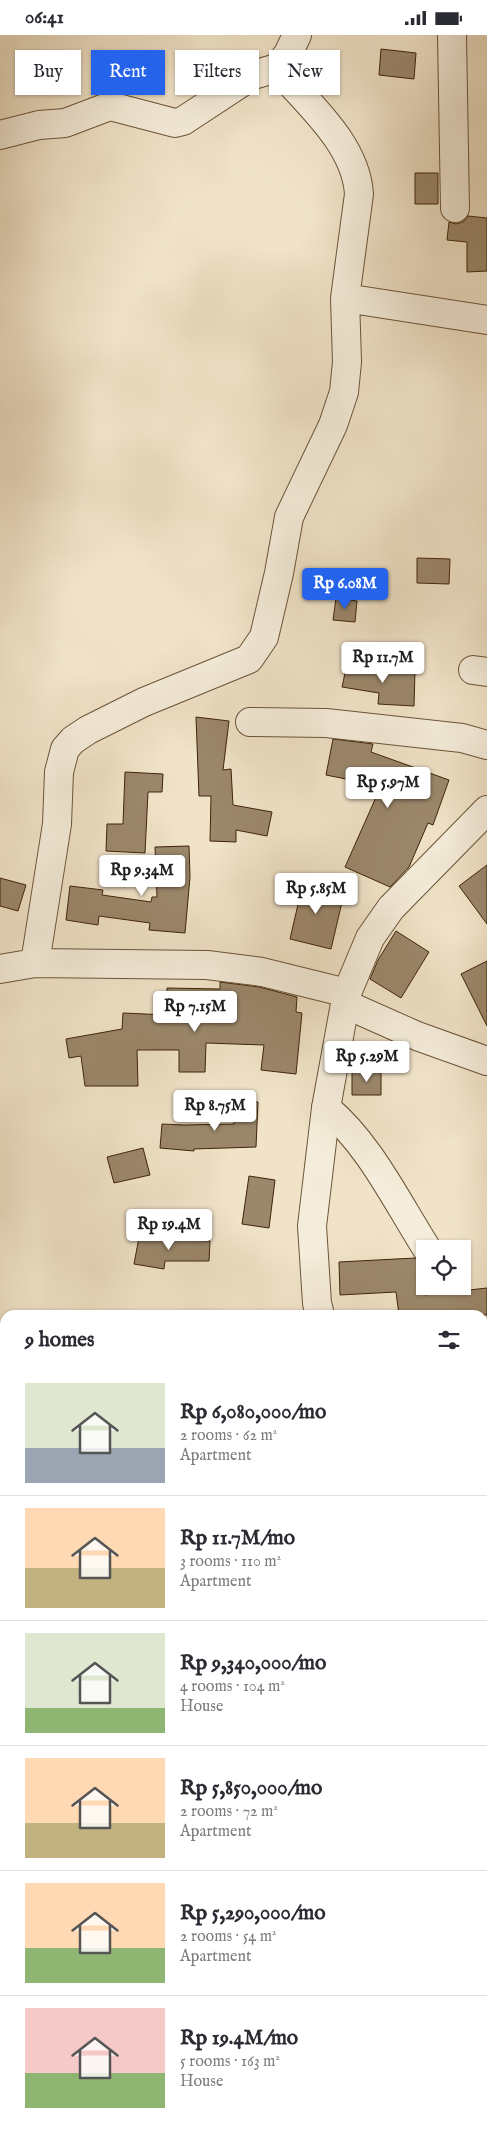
<!DOCTYPE html>
<meta charset="utf-8">
<style>
body{margin:0;font-family:"IM FELL English",serif;background:#f2f2f3;color:#2b2b33;height:100vh;display:flex;flex-direction:column;font-size:19px;white-space:nowrap}
*{box-sizing:border-box;margin:0}
p{font-size:16px;color:#7c7c81}
.icon{flex:none;width:28px;height:28px;fill:none;stroke:currentColor;stroke-width:2;stroke-linecap:round;stroke-linejoin:round}
.map{position:relative;flex:1;overflow:hidden}
.panel{position:absolute;left:0px;top:1275px;width:488px;height:820px;display:flex;flex-direction:column;background:#fff;border-radius:15px 15px 0 0;box-shadow:0 1px 4px #0004}
.panel>*{flex:none}
.guide{position:absolute;left:15px;top:15px;width:458px;height:45px;display:flex;gap:10px}
.buttons{position:absolute;left:416px;top:1205px;display:grid;gap:10px}
.buttons a{display:grid;place-items:center;width:55px;height:55px;border-radius:0px;background:#fff;box-shadow:0 1px 4px #0004;font-size:25px}
.price{position:absolute;translate:-50% -42px;padding:0 11px;border-radius:5px;background:#fff;color:#222;font-size:16px;line-height:32px;filter:drop-shadow(0 1px 2px #0008)}
.price::after{content:'';position:absolute;left:50%;top:30px;width:15px;height:11px;margin-left:-8px;background:inherit;clip-path:polygon(0 0,100% 0,50% 100%)}
.price.current{background:#2563eb;color:#fff}
ul{padding:0;list-style:none}
li{display:flex;align-items:center;gap:15px;height:125px;padding:0 25px}
li+li{border-top:1px solid #e1e1e2}
li span{display:grid;place-items:center;flex:none;width:140px;height:100px;border-radius:0px;color:#555}
li>.icon{margin-inline-start:auto}
span .icon{width:60px;height:60px;fill:#fffc;stroke-width:1}
li b{font-size:21px}
h2{display:flex;justify-content:space-between;align-items:center;height:60px;padding:0 25px;font-size:21px}
.chip{padding:0 18px;border-radius:0px;background:#fff;box-shadow:0 1px 4px #0004;font-size:18px;line-height:45px}
.chip.current{background:#2563eb;color:#fff}
.status{display:flex;justify-content:space-between;align-items:center;height:35px;padding:0 25px;background:#fff;direction:ltr}
.status svg{height:14px;fill:currentColor}
.map>svg:first-child{display:block}
.building{fill:#9b876b;stroke:#3f2407}
.lines{fill:none;stroke-linecap:round;stroke-linejoin:round}
.minor-casing{stroke:#6b5437;stroke-width:30}
.tertiary-casing{stroke:#6b5437;stroke-width:30}
.minor{stroke:#f5eddb;stroke-width:28}
.tertiary{stroke:#f5eddb;stroke-width:28}
</style>
<div class="status"><b>06:41</b><svg viewBox="0 0 49 12"><path d="M0 12V9h3v3zM5 12V6h3v6zM10 12V3h3v9zM15 12V0h3v12zM26 1h20v11H26zM47 4h2v5h-2z"/></svg></div>
<div class="map">
<svg width="487" height="2095" viewBox="0 0 487 2095">
<rect width="100%" height="100%" fill="#f0e3c8"/>
<filter id="stains"><feTurbulence type="fractalNoise" baseFrequency=".004" numOctaves="4"/><feColorMatrix values="0 0 0 0 .2 0 0 0 0 .09 0 0 0 0 .02 0 0 0 .5 -.17"/></filter>
<radialGradient id="worn" r=".72"><stop offset=".6" stop-color="#630" stop-opacity="0"/><stop offset="1" stop-color="#630" stop-opacity=".3"/></radialGradient>
<!-- building -->
<path class="building" d="M 381,14 L 416,18 L 414,44 L 379,40 Z
M 415,138 L 438,138 L 438,169 L 415,169 Z
M 468,181 L 487,183 L 487,236 L 467,237 L 467,207 L 447,205 L 449,187 L 456,189 L 463,187 Z
M 417,523 L 450,524 L 449,549 L 417,548 Z
M 336,563 L 357,566 L 355,587 L 333,585 Z
M 347,629 L 363,632 L 415,635 L 414,671 L 378,669 L 379,658 L 342,652 Z
M 196,682 L 229,686 L 223,735 L 231,734 L 233,770 L 272,777 L 267,801 L 236,795 L 236,807 L 210,806 L 211,761 L 199,761 Z
M 333,704 L 373,709 L 371,717 L 449,745 L 433,790 L 428,788 L 409,832 L 390,852 L 345,832 L 381,751 L 326,740 Z
M 125,737 L 163,739 L 162,757 L 148,757 L 145,818 L 106,816 L 107,789 L 123,789 Z
M 189,811 L 190,842 L 185,898 L 149,895 L 150,888 L 99,881 L 98,890 L 66,885 L 70,851 L 103,855 L 102,860 L 151,867 L 152,862 L 157,862 L 155,812 Z
M 487,830 L 487,889 L 459,851 Z
M 305,839 L 343,863 L 331,914 L 290,904 Z
M 0,843 L 26,850 L 18,876 L 0,871 Z
M 396,896 L 429,917 L 401,963 L 370,944 L 378,925 Z
M 487,926 L 487,991 L 461,939 Z
M 220,947 L 259,952 L 297,962 L 296,977 L 302,978 L 296,1039 L 261,1035 L 264,1010 L 206,1008 L 205,1037 L 179,1037 L 179,1015 L 137,1015 L 138,1051 L 85,1051 L 81,1021 L 69,1023 L 66,1004 L 122,994 L 123,978 L 167,980 L 167,953 L 220,954 Z
M 352,1035 L 381,1035 L 381,1060 L 352,1060 Z
M 235,1066 L 258,1067 L 256,1112 L 194,1114 L 194,1116 L 160,1113 L 162,1089 L 184,1090 L 234,1089 Z
M 143,1113 L 150,1140 L 114,1148 L 107,1122 Z
M 249,1141 L 275,1145 L 269,1193 L 242,1189 Z
M 140,1197 L 169,1202 L 169,1204 L 210,1206 L 209,1226 L 165,1226 L 164,1234 L 134,1229 Z
M 415,1223 L 425,1229 L 425,1260 L 487,1253 L 487,1280 L 399,1280 L 396,1257 L 340,1260 L 339,1227 Z"/>
<g class="lines">
<!-- minor casing -->
<g class="minor-casing">
<path id="minor" d="M 452,0 L 455,173
M 0,100 L 39,90 L 65,88 L 110,71 L 175,88 L 183,86 L 253,40 L 277,33
M 345,263 L 487,285
M 473,635 L 487,637
M 250,687 L 326,688 L 462,703 L 487,710
M 35,928 L 57,789 L 59,737 L 65,714 L 73,705 L 88,695 L 144,667 L 249,624 L 264,602 L 279,538 L 289,482 L 333,390 L 344,357 L 347,327 L 345,263 L 359,159 C 356,109 308,69 277,33 L 288,19 L 297,0
M 0,934 L 35,928 L 207,930 L 262,937 L 347,958
M 345,969 L 417,1001 L 487,1026
M 326,1073 C 369,1108 397,1167 427,1214
M 482,1583 L 487,1582
M 482,1868 L 486,2095"/>
</g>
<!-- tertiary casing -->
<g class="tertiary-casing">
<path id="tertiary" d="M 320,1280 L 317,1268 L 312,1191 L 326,1073 L 347,958 L 370,903 L 391,873 L 487,775
M 281,2095 L 282,2090"/>
</g>
<!-- minor -->
<use href="#minor" class="minor"/>
<!-- tertiary -->
<use href="#tertiary" class="tertiary"/>
</g>
<rect width="100%" height="100%" filter="url(#stains)"/>
<rect width="100%" height="100%" fill="url(#worn)"/>
</svg>
<div class="buttons">
<a><svg class="icon" aria-label="locate" viewBox="0 0 24 24"><circle cx="12" cy="12" r="6"/><path d="M12 2v4M12 18v4M2 12h4M18 12h4"/></svg></a>
</div>
<b class="price current" style="left:345px;top:575px">Rp 6.08M</b>
<b class="price" style="left:383px;top:649px">Rp 11.7M</b>
<b class="price" style="left:388px;top:774px">Rp 5.97M</b>
<b class="price" style="left:142px;top:862px">Rp 9.34M</b>
<b class="price" style="left:316px;top:880px">Rp 5.85M</b>
<b class="price" style="left:195px;top:998px">Rp 7.15M</b>
<b class="price" style="left:367px;top:1048px">Rp 5.29M</b>
<b class="price" style="left:215px;top:1097px">Rp 8.75M</b>
<b class="price" style="left:169px;top:1216px">Rp 19.4M</b>
<div class="guide">
<a class="chip">Buy</a>
<a class="chip current">Rent</a>
<a class="chip">Filters</a>
<a class="chip">New</a>
</div>
<section class="panel">
<h2>9 homes<svg class="icon" aria-label="filters" viewBox="0 0 24 24"><path d="M4 7h16M4 17h16"/><circle cx="9" cy="7" r="2"/><circle cx="15" cy="17" r="2"/></svg></h2>
<ul>
<li><span style="background:linear-gradient(#dfe7d0 65%,#9aa5b1 0)"><svg class="icon" aria-label="home" viewBox="0 0 24 24"><path d="M3 11l9-7 9 7M6 9v11h12V9"/></svg></span><div><b>Rp 6,080,000/mo</b><p>2 rooms · 62 m²</p><p>Apartment</p></div></li>
<li><span style="background:linear-gradient(#ffd9b3 60%,#c2b280 0)"><svg class="icon" aria-label="home" viewBox="0 0 24 24"><path d="M3 11l9-7 9 7M6 9v11h12V9"/></svg></span><div><b>Rp 11.7M/mo</b><p>3 rooms · 110 m²</p><p>Apartment</p></div></li>
<li><span style="background:linear-gradient(#dfe7d0 75%,#8fb573 0)"><svg class="icon" aria-label="home" viewBox="0 0 24 24"><path d="M3 11l9-7 9 7M6 9v11h12V9"/></svg></span><div><b>Rp 9,340,000/mo</b><p>4 rooms · 104 m²</p><p>House</p></div></li>
<li><span style="background:linear-gradient(#ffd9b3 65%,#c2b280 0)"><svg class="icon" aria-label="home" viewBox="0 0 24 24"><path d="M3 11l9-7 9 7M6 9v11h12V9"/></svg></span><div><b>Rp 5,850,000/mo</b><p>2 rooms · 72 m²</p><p>Apartment</p></div></li>
<li><span style="background:linear-gradient(#ffd9b3 65%,#8fb573 0)"><svg class="icon" aria-label="home" viewBox="0 0 24 24"><path d="M3 11l9-7 9 7M6 9v11h12V9"/></svg></span><div><b>Rp 5,290,000/mo</b><p>2 rooms · 54 m²</p><p>Apartment</p></div></li>
<li><span style="background:linear-gradient(#f6c9c9 65%,#8fb573 0)"><svg class="icon" aria-label="home" viewBox="0 0 24 24"><path d="M3 11l9-7 9 7M6 9v11h12V9"/></svg></span><div><b>Rp 19.4M/mo</b><p>5 rooms · 163 m²</p><p>House</p></div></li>
</ul>
</section>
</div>
